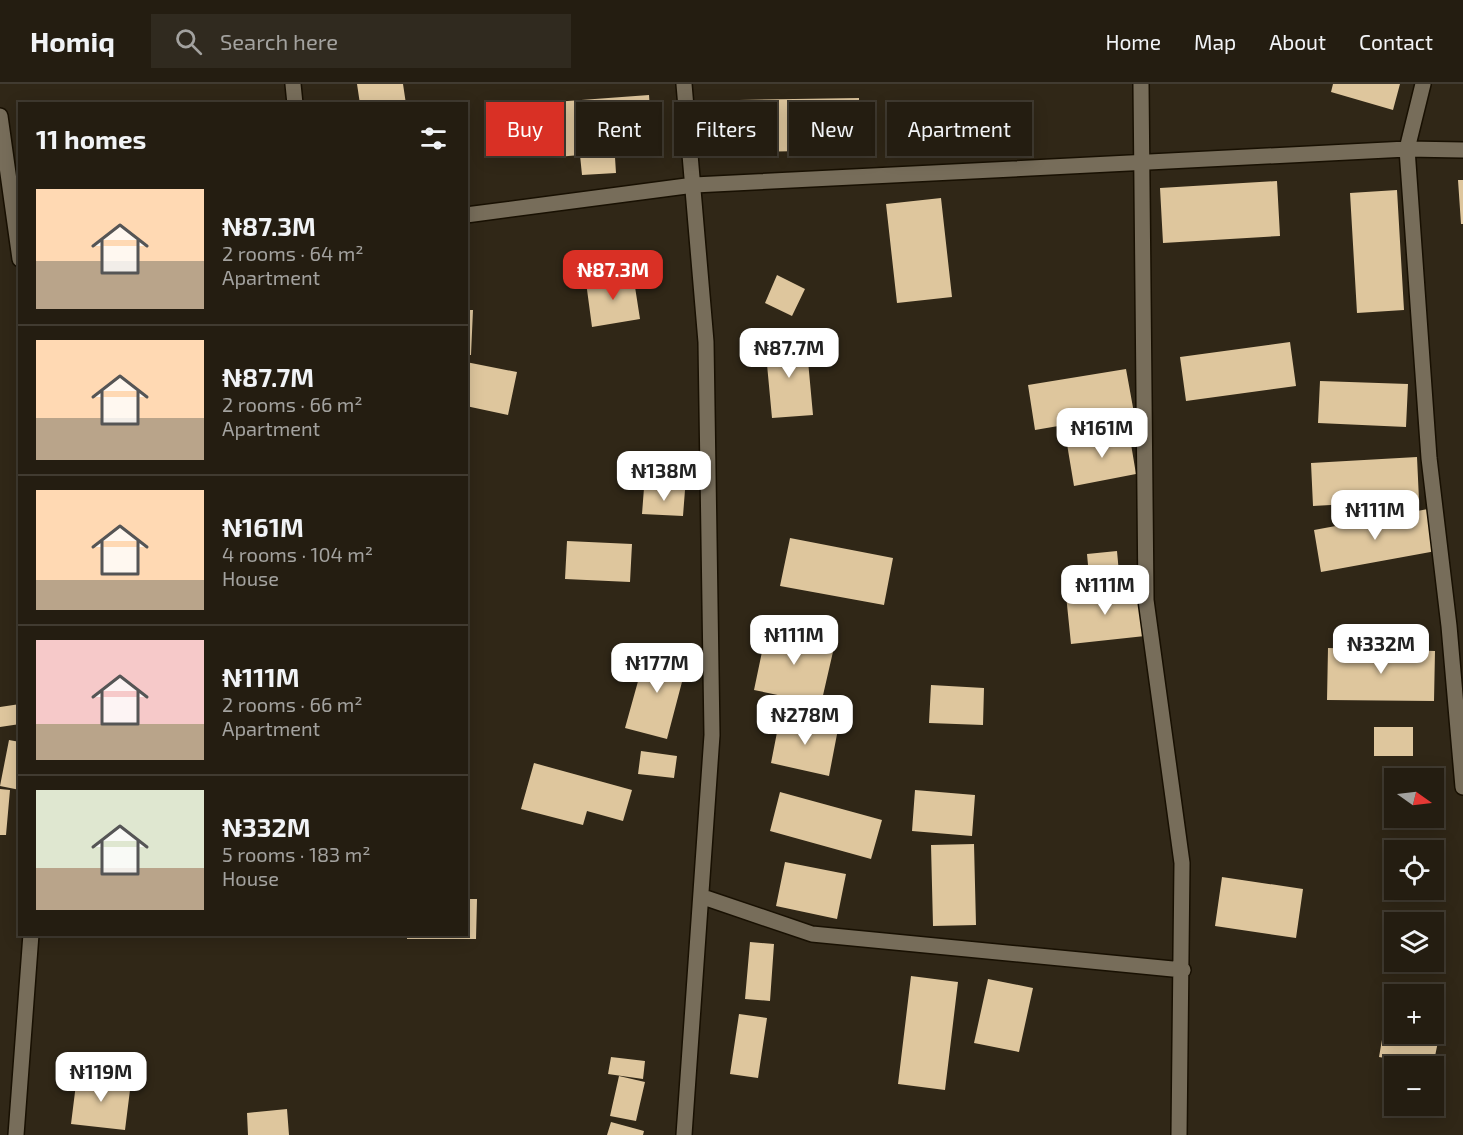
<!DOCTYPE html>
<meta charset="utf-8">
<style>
body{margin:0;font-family:"Exo 2",sans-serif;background:#302a1f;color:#f1f3f6;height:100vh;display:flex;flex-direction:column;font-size:22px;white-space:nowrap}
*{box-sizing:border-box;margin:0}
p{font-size:20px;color:#a3a29f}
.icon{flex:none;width:33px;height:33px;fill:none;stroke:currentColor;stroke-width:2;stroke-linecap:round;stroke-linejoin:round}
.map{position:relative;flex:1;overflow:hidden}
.sheet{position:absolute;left:18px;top:18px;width:450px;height:834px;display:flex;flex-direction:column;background:#241d11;border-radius:0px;box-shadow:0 3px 15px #0003,0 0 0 2px #413b31}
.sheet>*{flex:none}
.banner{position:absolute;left:486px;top:18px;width:570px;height:54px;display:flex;gap:12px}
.needle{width:39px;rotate:104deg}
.buttons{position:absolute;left:1384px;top:684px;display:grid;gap:12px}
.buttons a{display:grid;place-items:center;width:60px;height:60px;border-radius:0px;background:#241d11;box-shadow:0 3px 15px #0003,0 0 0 2px #413b31;font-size:30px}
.price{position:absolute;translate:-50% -51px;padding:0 14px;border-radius:12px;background:#fff;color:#222;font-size:20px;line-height:39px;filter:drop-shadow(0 2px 3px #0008)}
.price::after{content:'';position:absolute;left:50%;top:36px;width:18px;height:14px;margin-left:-9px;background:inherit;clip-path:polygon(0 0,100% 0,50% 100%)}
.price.active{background:#d93025;color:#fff}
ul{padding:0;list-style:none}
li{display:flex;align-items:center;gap:18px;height:150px;padding:0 18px}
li+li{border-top:2px solid #413b31}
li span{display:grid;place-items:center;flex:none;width:168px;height:120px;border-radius:0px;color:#555}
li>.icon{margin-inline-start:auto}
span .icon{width:72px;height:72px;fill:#fffc;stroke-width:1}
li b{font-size:26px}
h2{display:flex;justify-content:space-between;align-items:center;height:72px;padding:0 18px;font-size:26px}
.chip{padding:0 21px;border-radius:0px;background:#241d11;box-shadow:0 3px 15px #0003,0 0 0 2px #413b31;font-size:21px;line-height:54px}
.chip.active{background:#d93025;color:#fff}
header{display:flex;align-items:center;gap:36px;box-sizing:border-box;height:84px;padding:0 30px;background:#241d11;border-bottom:2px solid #413b31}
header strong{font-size:28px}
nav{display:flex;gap:33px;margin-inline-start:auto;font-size:21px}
.search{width:420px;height:54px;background:#302a1f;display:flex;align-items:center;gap:15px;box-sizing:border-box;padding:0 21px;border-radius:0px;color:#a3a29f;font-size:22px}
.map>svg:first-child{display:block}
.building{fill:#dec69d}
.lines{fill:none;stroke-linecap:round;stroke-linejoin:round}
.minor-casing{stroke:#181002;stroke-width:18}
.minor{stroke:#776d5a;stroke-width:15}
</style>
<header>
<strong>Homiq</strong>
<div class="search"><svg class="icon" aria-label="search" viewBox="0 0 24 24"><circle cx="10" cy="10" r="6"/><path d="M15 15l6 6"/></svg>Search here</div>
<nav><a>Home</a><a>Map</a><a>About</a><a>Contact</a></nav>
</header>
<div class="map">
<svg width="1463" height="1051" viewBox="0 0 1463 1051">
<rect width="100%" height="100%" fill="#302717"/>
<!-- building -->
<path class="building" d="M 357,0 L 403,0 L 406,20 L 360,20 Z
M 1333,0 L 1400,0 L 1393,26 L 1331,8 Z
M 649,11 L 652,56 L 614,58 L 616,89 L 582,91 L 580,71 L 557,73 L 554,18 Z
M 859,14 L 860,66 L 740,68 L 739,16 Z
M 1458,96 L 1463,96 L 1463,140 L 1461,140 Z
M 1277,97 L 1280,152 L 1163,159 L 1160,104 Z
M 1397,106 L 1404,226 L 1357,229 L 1350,109 Z
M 941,114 L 952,213 L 897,219 L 886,120 Z
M 633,190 L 640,235 L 592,243 L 586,198 Z
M 777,191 L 805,205 L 792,232 L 765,219 Z
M 466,226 L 473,226 L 471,271 L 466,271 Z
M 806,255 L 813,331 L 772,334 L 765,259 Z
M 1290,258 L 1296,302 L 1186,317 L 1180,273 Z
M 466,278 L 517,288 L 508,331 L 466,322 Z
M 1126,285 L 1134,329 L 1035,346 L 1028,301 Z
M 1320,297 L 1408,300 L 1406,343 L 1318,339 Z
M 1129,348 L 1136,390 L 1074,402 L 1067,360 Z
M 1417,373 L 1419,416 L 1313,422 L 1311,379 Z
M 644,404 L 685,406 L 683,432 L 642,430 Z
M 1428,425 L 1436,467 L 1321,488 L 1314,446 Z
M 790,454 L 893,474 L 884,521 L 780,502 Z
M 567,457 L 632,460 L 630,498 L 565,495 Z
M 1117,467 L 1119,489 L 1089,492 L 1087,470 Z
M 1140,504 L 1145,552 L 1071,560 L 1066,511 Z
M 767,544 L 835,559 L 821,620 L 754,606 Z
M 1328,564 L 1435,567 L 1434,617 L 1327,616 Z
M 647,565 L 688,575 L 667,655 L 625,644 Z
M 931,601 L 984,604 L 983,641 L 929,639 Z
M 20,620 L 20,640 L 0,643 L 0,623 Z
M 780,633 L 838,645 L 829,692 L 771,679 Z
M 1374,643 L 1413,643 L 1413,672 L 1374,672 Z
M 9,656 L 20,658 L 20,706 L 0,702 Z
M 641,667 L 677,672 L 674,694 L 638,690 Z
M 534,679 L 632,706 L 623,737 L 587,727 L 583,741 L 521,725 Z
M 0,705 L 10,706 L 6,751 L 0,751 Z
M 915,706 L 975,711 L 972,752 L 912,747 Z
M 780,708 L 882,736 L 871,775 L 770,747 Z
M 974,760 L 976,841 L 933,842 L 931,761 Z
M 785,778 L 846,790 L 837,835 L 776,822 Z
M 1222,793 L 1303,805 L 1296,854 L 1215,842 Z
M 466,815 L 477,815 L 476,855 L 407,855 L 407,850 L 466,850 Z
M 750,858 L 774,860 L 770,917 L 745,915 Z
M 911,892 L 958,898 L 945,1006 L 898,1000 Z
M 988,895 L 1033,904 L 1019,968 L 974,959 Z
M 739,930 L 767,934 L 758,994 L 730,990 Z
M 1386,933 L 1395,935 L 1395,950 L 1434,950 L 1434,942 L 1441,943 L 1433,982 L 1379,973 Z
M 611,973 L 645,977 L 643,995 L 608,990 Z
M 77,992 L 131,998 L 125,1046 L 71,1040 Z
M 619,992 L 645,998 L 636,1037 L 610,1032 Z
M 287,1025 L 289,1051 L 248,1051 L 247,1029 Z
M 611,1038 L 644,1047 L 643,1051 L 607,1051 Z"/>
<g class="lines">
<!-- minor casing -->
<g class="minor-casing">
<path id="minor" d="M 293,0 L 295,20
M 1141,0 L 1146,516 L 1182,779 L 1179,1051
M 1423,0 L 1407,65 L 1429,374 L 1449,542 L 1463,703
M 0,32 L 20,175
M 466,131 L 694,101 L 1407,65 L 1463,66
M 703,813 L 812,850 L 1183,886
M 16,1051 L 31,850
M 684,1051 L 712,651 L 706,258 L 684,0"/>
</g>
<!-- minor -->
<use href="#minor" class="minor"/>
</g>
</svg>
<div class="buttons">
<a><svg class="needle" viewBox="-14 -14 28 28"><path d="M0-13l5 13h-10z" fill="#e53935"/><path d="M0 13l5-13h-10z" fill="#a3a29f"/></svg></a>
<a><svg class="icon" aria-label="locate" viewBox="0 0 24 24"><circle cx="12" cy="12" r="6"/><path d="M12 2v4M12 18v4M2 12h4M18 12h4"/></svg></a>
<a><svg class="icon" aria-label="layers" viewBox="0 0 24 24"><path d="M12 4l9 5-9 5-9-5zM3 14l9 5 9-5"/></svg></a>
<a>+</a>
<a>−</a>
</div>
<b class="price active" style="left:613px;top:217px">₦87.3M</b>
<b class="price" style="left:789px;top:295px">₦87.7M</b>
<b class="price" style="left:1102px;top:375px">₦161M</b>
<b class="price" style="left:664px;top:418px">₦138M</b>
<b class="price" style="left:1375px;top:457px">₦111M</b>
<b class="price" style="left:1105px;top:532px">₦111M</b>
<b class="price" style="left:794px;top:582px">₦111M</b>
<b class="price" style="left:1381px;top:591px">₦332M</b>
<b class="price" style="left:657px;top:610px">₦177M</b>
<b class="price" style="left:805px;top:662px">₦278M</b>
<b class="price" style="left:101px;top:1019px">₦119M</b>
<div class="banner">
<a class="chip active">Buy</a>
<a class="chip">Rent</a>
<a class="chip">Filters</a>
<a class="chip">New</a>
<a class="chip">Apartment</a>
</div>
<section class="sheet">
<h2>11 homes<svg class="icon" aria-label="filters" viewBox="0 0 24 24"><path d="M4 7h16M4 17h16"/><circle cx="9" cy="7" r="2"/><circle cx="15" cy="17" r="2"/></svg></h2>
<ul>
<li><span style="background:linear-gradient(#ffd9b3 60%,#b9a48a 0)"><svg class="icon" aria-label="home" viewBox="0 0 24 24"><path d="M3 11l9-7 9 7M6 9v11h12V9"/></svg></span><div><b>₦87.3M</b><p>2 rooms · 64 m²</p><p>Apartment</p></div></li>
<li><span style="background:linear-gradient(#ffd9b3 65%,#b9a48a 0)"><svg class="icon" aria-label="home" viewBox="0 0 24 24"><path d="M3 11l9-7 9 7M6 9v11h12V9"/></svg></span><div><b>₦87.7M</b><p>2 rooms · 66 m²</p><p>Apartment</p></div></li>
<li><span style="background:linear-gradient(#ffd9b3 75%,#b9a48a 0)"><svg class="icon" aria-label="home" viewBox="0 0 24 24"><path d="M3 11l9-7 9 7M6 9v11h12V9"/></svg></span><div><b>₦161M</b><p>4 rooms · 104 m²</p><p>House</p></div></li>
<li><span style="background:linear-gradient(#f6c9c9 70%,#b9a48a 0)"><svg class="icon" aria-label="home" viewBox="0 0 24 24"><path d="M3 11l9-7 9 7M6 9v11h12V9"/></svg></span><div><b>₦111M</b><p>2 rooms · 66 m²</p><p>Apartment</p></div></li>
<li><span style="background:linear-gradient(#dfe7d0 65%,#b9a48a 0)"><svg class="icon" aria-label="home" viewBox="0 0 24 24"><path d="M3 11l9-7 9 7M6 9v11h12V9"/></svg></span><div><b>₦332M</b><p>5 rooms · 183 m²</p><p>House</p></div></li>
</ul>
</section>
</div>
